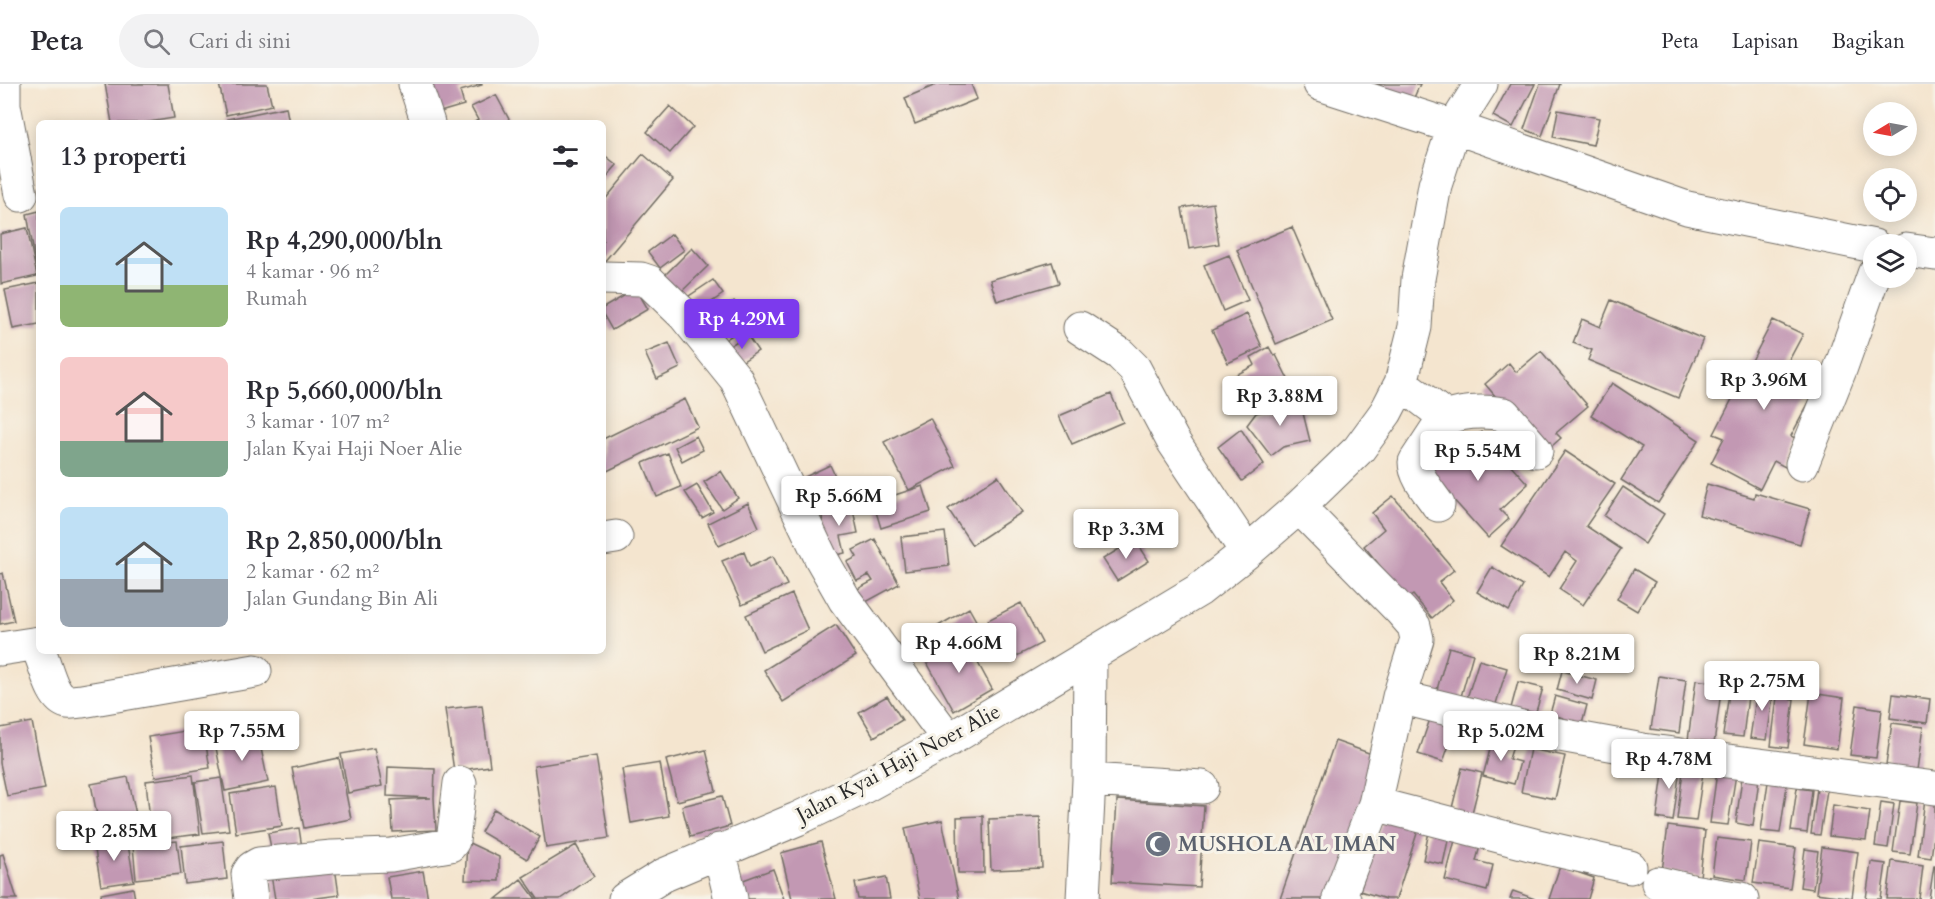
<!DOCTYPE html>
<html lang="id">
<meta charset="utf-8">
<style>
body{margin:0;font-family:Cardo,serif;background:#f2f2f3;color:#2b2b33;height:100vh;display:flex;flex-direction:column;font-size:22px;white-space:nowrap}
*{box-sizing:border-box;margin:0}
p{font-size:20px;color:#7c7c81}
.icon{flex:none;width:33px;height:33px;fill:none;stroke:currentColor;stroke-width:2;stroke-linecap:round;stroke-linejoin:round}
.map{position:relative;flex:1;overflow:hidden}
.sheet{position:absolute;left:36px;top:36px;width:570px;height:534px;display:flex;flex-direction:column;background:#fff;border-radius:9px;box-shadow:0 3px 15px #0003}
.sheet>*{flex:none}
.needle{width:39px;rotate:260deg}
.tools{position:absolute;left:1863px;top:18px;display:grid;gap:12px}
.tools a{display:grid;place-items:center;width:54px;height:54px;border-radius:50%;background:#fff;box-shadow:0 3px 15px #0003;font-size:30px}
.price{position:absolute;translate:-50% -51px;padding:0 14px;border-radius:6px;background:#fff;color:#222;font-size:20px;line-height:39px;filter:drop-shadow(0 2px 3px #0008)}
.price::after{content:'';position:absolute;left:50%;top:36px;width:18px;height:14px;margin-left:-9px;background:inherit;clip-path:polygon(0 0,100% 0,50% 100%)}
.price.active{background:#7c3aed;color:#fff}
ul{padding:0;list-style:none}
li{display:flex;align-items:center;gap:18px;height:150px;padding:0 24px}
li span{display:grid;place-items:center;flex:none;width:168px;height:120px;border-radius:9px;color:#555}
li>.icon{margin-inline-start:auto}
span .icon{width:72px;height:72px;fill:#fffc;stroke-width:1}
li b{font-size:26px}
h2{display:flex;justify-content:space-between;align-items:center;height:72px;padding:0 24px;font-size:26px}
header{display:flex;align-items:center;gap:36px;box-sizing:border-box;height:84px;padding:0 30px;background:#fff;border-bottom:2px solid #e1e1e2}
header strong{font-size:28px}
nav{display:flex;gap:33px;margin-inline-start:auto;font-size:21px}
.search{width:420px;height:54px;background:#f2f2f3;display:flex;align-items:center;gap:15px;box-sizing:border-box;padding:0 21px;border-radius:33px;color:#7c7c81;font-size:22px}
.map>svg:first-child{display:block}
.building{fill:#c298b3}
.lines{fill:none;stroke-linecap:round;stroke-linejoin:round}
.minor-casing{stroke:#716c64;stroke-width:35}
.minor{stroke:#fff;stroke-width:33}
.labels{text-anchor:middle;stroke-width:6;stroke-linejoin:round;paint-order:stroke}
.street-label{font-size:21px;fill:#2b2b2b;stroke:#f7f3e8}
.worship-label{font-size:21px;font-weight:bold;fill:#5b616d;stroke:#f7f3e8;text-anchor:start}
</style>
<header>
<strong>Peta</strong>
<div class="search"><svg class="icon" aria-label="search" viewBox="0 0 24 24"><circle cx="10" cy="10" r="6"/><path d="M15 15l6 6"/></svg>Cari di sini</div>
<nav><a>Peta</a><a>Lapisan</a><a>Bagikan</a></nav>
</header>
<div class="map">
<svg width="1935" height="815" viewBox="0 0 1935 815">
<rect width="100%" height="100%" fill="#f7f3e8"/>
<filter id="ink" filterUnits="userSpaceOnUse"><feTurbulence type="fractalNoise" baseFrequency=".0167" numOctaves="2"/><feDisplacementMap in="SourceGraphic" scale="12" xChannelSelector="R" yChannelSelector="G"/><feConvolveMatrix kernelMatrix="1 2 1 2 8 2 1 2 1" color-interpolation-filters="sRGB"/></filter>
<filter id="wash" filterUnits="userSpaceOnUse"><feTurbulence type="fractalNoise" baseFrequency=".008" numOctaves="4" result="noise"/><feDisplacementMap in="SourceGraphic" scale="24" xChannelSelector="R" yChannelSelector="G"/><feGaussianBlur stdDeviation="1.35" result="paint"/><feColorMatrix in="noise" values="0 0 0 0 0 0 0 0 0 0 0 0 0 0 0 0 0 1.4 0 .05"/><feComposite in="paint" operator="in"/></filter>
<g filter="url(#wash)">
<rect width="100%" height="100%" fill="#f4e5cf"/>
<g id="blocks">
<!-- building -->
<path class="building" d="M 105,0 L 168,0 L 174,34 L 143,39 L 112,39 Z
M 219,0 L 267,0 L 272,21 L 226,31 Z
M 432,0 L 482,0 L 482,1 L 460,7 L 464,21 L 440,28 Z
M 938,0 L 971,0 L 977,15 L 915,40 L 905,14 Z
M 1376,0 L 1420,0 L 1413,16 Z
M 1510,0 L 1535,0 L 1513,43 L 1493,32 Z
M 1540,0 L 1560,0 L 1542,52 L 1524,45 Z
M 496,11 L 511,39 L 473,39 L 478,36 L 471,23 Z
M 670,22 L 693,43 L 670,69 L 647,48 Z
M 286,23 L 289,39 L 227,39 L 227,35 Z
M 1558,26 L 1599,34 L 1593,61 L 1553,53 Z
M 603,70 L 617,81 L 603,97 Z
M 643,70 L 673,96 L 603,179 L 603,118 Z
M 1213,119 L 1219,160 L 1189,165 L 1182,124 Z
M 39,127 L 39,192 L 38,192 L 27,130 Z
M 1292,143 L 1332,236 L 1276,260 L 1237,166 Z
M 27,144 L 37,192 L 1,200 L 0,150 Z
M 672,150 L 684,166 L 660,184 L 648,168 Z
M 692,164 L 708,182 L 676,213 L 659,197 Z
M 1229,171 L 1248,216 L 1223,227 L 1204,181 Z
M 1052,178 L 1059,199 L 997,217 L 990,196 Z
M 713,196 L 723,210 L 696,229 L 686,214 Z
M 39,199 L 39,240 L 13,245 L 5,206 Z
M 636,205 L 648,225 L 612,246 L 603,230 L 603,224 Z
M 1611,216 L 1703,255 L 1678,314 L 1588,276 L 1592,266 L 1573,259 L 1582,235 L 1600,243 Z
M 734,217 L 749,239 L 718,261 L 703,240 Z
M 1247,230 L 1262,263 L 1228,279 L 1212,246 Z
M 1773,236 L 1803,250 L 1785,284 L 1818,301 L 1791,352 L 1799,356 L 1785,383 L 1774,377 L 1760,405 L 1711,379 L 1724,354 L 1714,350 Z
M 747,251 L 758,267 L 737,281 L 726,264 Z
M 669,259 L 680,284 L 657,295 L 645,269 Z
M 1269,263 L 1274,272 L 1276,271 L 1291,301 L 1248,323 L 1232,293 L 1255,281 L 1251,273 Z
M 1541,267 L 1588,322 L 1556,349 L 1561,354 L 1544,369 L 1485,300 L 1509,279 L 1516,288 Z
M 1612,299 L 1699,356 L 1658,419 L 1621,396 L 1642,363 L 1591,331 Z
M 1111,310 L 1123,338 L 1072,360 L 1059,332 Z
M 685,315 L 698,343 L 605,388 L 603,385 L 603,355 Z
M 1300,317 L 1310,357 L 1283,363 L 1271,372 L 1247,341 L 1256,329 Z
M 930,334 L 955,382 L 909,406 L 884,358 Z
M 1241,345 L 1264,380 L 1242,397 L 1218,363 Z
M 1481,348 L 1528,400 L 1500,426 L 1509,435 L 1488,454 L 1424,383 L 1449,360 L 1458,370 Z
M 696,352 L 703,366 L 682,377 L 675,363 Z
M 1565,367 L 1615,400 L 1586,442 L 1621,465 L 1583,521 L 1559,505 L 1577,477 L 1565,468 L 1549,493 L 1501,462 Z
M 668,369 L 681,403 L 657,413 L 643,379 Z
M 830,381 L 842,407 L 805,425 L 792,399 Z
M 721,387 L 738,414 L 722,425 L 704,398 Z
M 998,392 L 1022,428 L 972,461 L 948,425 Z
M 1707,400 L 1754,414 L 1755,409 L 1810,425 L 1800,460 L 1699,431 Z
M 697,401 L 713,428 L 702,434 L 685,408 Z
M 923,402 L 931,428 L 881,444 L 873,418 Z
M 1623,403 L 1664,430 L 1645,460 L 1604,432 Z
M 1393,412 L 1454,486 L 1439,498 L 1453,516 L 1432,534 L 1413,511 L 1407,515 L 1364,462 L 1384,445 L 1372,429 Z
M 748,419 L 759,443 L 719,462 L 708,439 Z
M 852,421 L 858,449 L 841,452 L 845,469 L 831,472 L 821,428 Z
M 945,448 L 949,482 L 905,487 L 901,453 Z
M 875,455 L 899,500 L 855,524 L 848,510 L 873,497 L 869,491 L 857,497 L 847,478 L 857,473 L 853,466 Z
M 1135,455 L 1149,477 L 1117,497 L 1103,475 Z
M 744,468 L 750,483 L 773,472 L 787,501 L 742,521 L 722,477 Z
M 1492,483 L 1523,502 L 1509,527 L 1477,508 Z
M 1634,485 L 1655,498 L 1637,527 L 1617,515 Z
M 3,489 L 14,537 L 0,540 L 0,490 Z
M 792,510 L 808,546 L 762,567 L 746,531 Z
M 1021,519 L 1042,559 L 1009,576 L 988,536 Z
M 969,524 L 979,542 L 949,560 L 938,542 Z
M 836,541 L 856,572 L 783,618 L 764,586 Z
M 964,553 L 992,605 L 954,627 L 925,575 Z
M 1449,563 L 1473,570 L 1460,616 L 1436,609 Z
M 1479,576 L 1507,584 L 1495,623 L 1467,614 Z
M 1562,587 L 1597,596 L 1592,616 L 1557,606 Z
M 1659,592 L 1686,596 L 1679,649 L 1651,645 Z
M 1696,596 L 1722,600 L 1714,660 L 1688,656 Z
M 1518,598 L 1543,604 L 1535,631 L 1511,624 Z
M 1758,600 L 1774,603 L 1767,656 L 1750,654 Z
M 1730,602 L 1749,604 L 1743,653 L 1723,651 Z
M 1811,609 L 1844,614 L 1837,665 L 1804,660 Z
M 1893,610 L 1930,615 L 1927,639 L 1890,634 Z
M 887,612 L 902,636 L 874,653 L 859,628 Z
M 1555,612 L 1587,621 L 1582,640 L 1550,630 Z
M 1777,613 L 1794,615 L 1788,664 L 1771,662 Z
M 482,621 L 490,682 L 454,687 L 445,625 Z
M 1857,621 L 1882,625 L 1876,674 L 1850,671 Z
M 1430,635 L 1455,644 L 1443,678 L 1418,670 Z
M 32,638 L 45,705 L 7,712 L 0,679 L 0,644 Z
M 1892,639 L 1923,643 L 1917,686 L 1886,681 Z
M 203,644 L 210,684 L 155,693 L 148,653 Z
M 258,650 L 268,698 L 225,707 L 215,659 Z
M 1493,654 L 1514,659 L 1509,675 L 1520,678 L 1514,700 L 1483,692 Z
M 1335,657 L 1383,674 L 1334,815 L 1280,815 Z
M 374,664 L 382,702 L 348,709 L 341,670 Z
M 1530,665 L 1565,672 L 1555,715 L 1521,708 Z
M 706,666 L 716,707 L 677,717 L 666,676 Z
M 596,672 L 609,754 L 546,764 L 534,682 Z
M 339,674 L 351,735 L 304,744 L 292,684 Z
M 1665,675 L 1681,677 L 1673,737 L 1657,734 Z
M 660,679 L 669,732 L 631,739 L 622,685 Z
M 1684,679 L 1704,682 L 1696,737 L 1677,735 Z
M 388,683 L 435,685 L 434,714 L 436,746 L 393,748 L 391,716 L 431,714 L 387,712 Z
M 1462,684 L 1482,689 L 1471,733 L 1451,728 Z
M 1717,688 L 1736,690 L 1728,741 L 1710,739 Z
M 193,691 L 200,750 L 152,756 L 146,697 Z
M 128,693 L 137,735 L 99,742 L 91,700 Z
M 1742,693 L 1759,695 L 1753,742 L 1736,739 Z
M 221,694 L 229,746 L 203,749 L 195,698 Z
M 1768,698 L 1787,701 L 1780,749 L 1761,747 Z
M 276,703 L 282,742 L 236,749 L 230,710 Z
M 1797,704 L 1812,706 L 1807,749 L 1791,747 Z
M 1817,705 L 1827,706 L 1820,751 L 1811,750 Z
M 722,712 L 730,742 L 690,753 L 682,722 Z
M 1925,714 L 1935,715 L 1935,744 L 1931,774 L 1918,772 Z
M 1117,716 L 1204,722 L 1199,803 L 1112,798 Z
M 1900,717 L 1917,719 L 1910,770 L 1893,768 Z
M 1881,718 L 1894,720 L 1888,764 L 1875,762 Z
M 1833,721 L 1870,727 L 1866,756 L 1829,752 Z
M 494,725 L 540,753 L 527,775 L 481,748 Z
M 1386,729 L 1420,740 L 1396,815 L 1386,815 L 1360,807 Z
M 983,732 L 984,789 L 958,789 L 957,733 Z
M 1040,733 L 1042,784 L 991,786 L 989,735 Z
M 942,736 L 959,815 L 920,815 L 905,744 Z
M 1668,742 L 1705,747 L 1700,793 L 1662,787 Z
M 1430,743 L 1450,747 L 1443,780 L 1423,776 Z
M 299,744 L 302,764 L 272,769 L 268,749 Z
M 127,754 L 134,797 L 101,802 L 94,760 Z
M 1717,754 L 1751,758 L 1746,796 L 1712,791 Z
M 1455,756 L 1480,762 L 1476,777 L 1493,781 L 1487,807 L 1445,796 Z
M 177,757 L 181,790 L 136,795 L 133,762 Z
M 223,757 L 227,795 L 185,800 L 181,762 Z
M 467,758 L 499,773 L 499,797 L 465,796 Z
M 821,758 L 836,815 L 792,815 L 781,769 Z
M 1759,759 L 1796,764 L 1790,804 L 1753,799 Z
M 576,761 L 594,792 L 560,815 L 538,815 L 523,793 Z
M 1822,763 L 1858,768 L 1852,814 L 1816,809 Z
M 1805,765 L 1818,767 L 1813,805 L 1800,803 Z
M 3,770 L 17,815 L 0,815 L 0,771 Z
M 334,776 L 339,811 L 309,815 L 275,815 L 270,785 Z
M 1892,777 L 1923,782 L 1919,815 L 1887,815 Z
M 1871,778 L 1886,780 L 1881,815 L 1866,815 Z
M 1934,781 L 1935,781 L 1935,815 L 1929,815 Z
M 1560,782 L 1594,794 L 1588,815 L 1549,815 Z
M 773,785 L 784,815 L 745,815 L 738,798 Z
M 423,787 L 428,815 L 391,815 L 387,793 Z
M 886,793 L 890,815 L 858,815 L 855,799 Z
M 521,795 L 536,815 L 496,815 Z
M 133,804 L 135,815 L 101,815 L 101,810 Z
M 1513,807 L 1535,815 L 1510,815 Z"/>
</g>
</g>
<g filter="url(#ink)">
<use href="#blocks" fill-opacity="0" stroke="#716c64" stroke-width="1.5"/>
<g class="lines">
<!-- minor casing -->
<g class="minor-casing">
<path id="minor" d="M 4,0 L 4,21 L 21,111
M 415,0 L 428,39
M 1320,0 L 1454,43 L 1687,124 L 1874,162
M 1906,166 L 1935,170
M 603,194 L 641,195 L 650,198 L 685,232 L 736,295 L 821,474 L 845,516 L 949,656
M 1080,244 L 1120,270 L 1134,284 L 1173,357 L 1247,468
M 1401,299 L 1447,334 L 1438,343 L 1415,378 C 1415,393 1430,409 1438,421
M 1447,334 C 1464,327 1485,327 1504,330 L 1536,367
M 1802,380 L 1841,283 L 1874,190
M 1299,423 L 1401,527 L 1414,542 L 1417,555 L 1399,613 L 1375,720 L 1339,814 L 1344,815
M 603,455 L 616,453
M 0,565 L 39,559
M 39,567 C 46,580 51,614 67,618 C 71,619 77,617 82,617 L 255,587
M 1399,613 L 1538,647 L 1643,666 L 1935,704
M 1089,696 L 1202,703
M 1375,720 L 1534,761 L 1630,783
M 719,766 L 731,815
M 1658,799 L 1692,807 L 1742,815
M 251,815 L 248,790 L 252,784 L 259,780 L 332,773 L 391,771 L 450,761 L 453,757 L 460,699
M 625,815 L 664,791 L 797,735 L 858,706 L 949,656 L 1199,506 L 1247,468 L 1299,423 L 1359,365 L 1386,328 L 1401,299 L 1415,243 L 1418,195 L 1435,101 L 1454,43 L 1481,0
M 1083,815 L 1089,696 L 1090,573"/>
</g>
<!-- minor -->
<use href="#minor" class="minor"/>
</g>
</g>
<!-- icons -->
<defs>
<g id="mosque-disc" transform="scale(1.35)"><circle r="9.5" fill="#6b7280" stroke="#f7f3e8"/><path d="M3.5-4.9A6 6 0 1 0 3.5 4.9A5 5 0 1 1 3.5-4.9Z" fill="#fff"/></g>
</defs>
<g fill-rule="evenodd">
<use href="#mosque-disc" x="1158" y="760"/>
</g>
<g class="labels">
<!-- street labels -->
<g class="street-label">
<text transform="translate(898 679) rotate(-28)" y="7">Jalan Kyai Haji Noer Alie</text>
</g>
<!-- worship labels -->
<g class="worship-label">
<text x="1178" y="767">MUSHOLA AL IMAN</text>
</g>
</g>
</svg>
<div class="tools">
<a><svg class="needle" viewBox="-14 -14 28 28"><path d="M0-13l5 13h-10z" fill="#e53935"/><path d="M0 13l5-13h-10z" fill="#7c7c81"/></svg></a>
<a><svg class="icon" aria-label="locate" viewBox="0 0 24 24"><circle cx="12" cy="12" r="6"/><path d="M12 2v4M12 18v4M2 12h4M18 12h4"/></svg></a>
<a><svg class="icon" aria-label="layers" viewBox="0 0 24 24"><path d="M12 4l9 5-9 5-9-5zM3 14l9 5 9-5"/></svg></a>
</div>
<b class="price active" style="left:742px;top:266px">Rp 4.29M</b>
<b class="price" style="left:1764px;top:327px">Rp 3.96M</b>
<b class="price" style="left:1280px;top:343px">Rp 3.88M</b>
<b class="price" style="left:1478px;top:398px">Rp 5.54M</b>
<b class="price" style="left:839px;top:443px">Rp 5.66M</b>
<b class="price" style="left:1126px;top:476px">Rp 3.3M</b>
<b class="price" style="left:959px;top:590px">Rp 4.66M</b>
<b class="price" style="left:1577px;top:601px">Rp 8.21M</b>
<b class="price" style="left:1762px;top:628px">Rp 2.75M</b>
<b class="price" style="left:242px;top:678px">Rp 7.55M</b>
<b class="price" style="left:1501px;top:678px">Rp 5.02M</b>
<b class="price" style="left:1669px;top:706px">Rp 4.78M</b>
<b class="price" style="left:114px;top:778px">Rp 2.85M</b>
<section class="sheet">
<h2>13 properti<svg class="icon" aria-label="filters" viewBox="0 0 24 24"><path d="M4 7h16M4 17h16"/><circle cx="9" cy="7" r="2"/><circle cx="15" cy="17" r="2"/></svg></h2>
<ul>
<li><span style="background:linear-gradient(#bfe0f5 65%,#8fb573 0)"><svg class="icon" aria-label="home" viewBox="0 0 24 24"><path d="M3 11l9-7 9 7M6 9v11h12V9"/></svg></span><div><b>Rp 4,290,000/bln</b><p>4 kamar · 96 m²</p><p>Rumah</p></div></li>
<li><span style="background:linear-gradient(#f6c9c9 70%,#7fa58c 0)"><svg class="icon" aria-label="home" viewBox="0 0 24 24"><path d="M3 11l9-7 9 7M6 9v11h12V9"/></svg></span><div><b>Rp 5,660,000/bln</b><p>3 kamar · 107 m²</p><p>Jalan Kyai Haji Noer Alie</p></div></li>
<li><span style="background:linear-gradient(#bfe0f5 60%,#9aa5b1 0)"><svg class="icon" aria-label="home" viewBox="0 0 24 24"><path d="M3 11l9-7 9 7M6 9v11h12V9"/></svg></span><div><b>Rp 2,850,000/bln</b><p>2 kamar · 62 m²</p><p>Jalan Gundang Bin Ali</p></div></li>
</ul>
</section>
</div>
